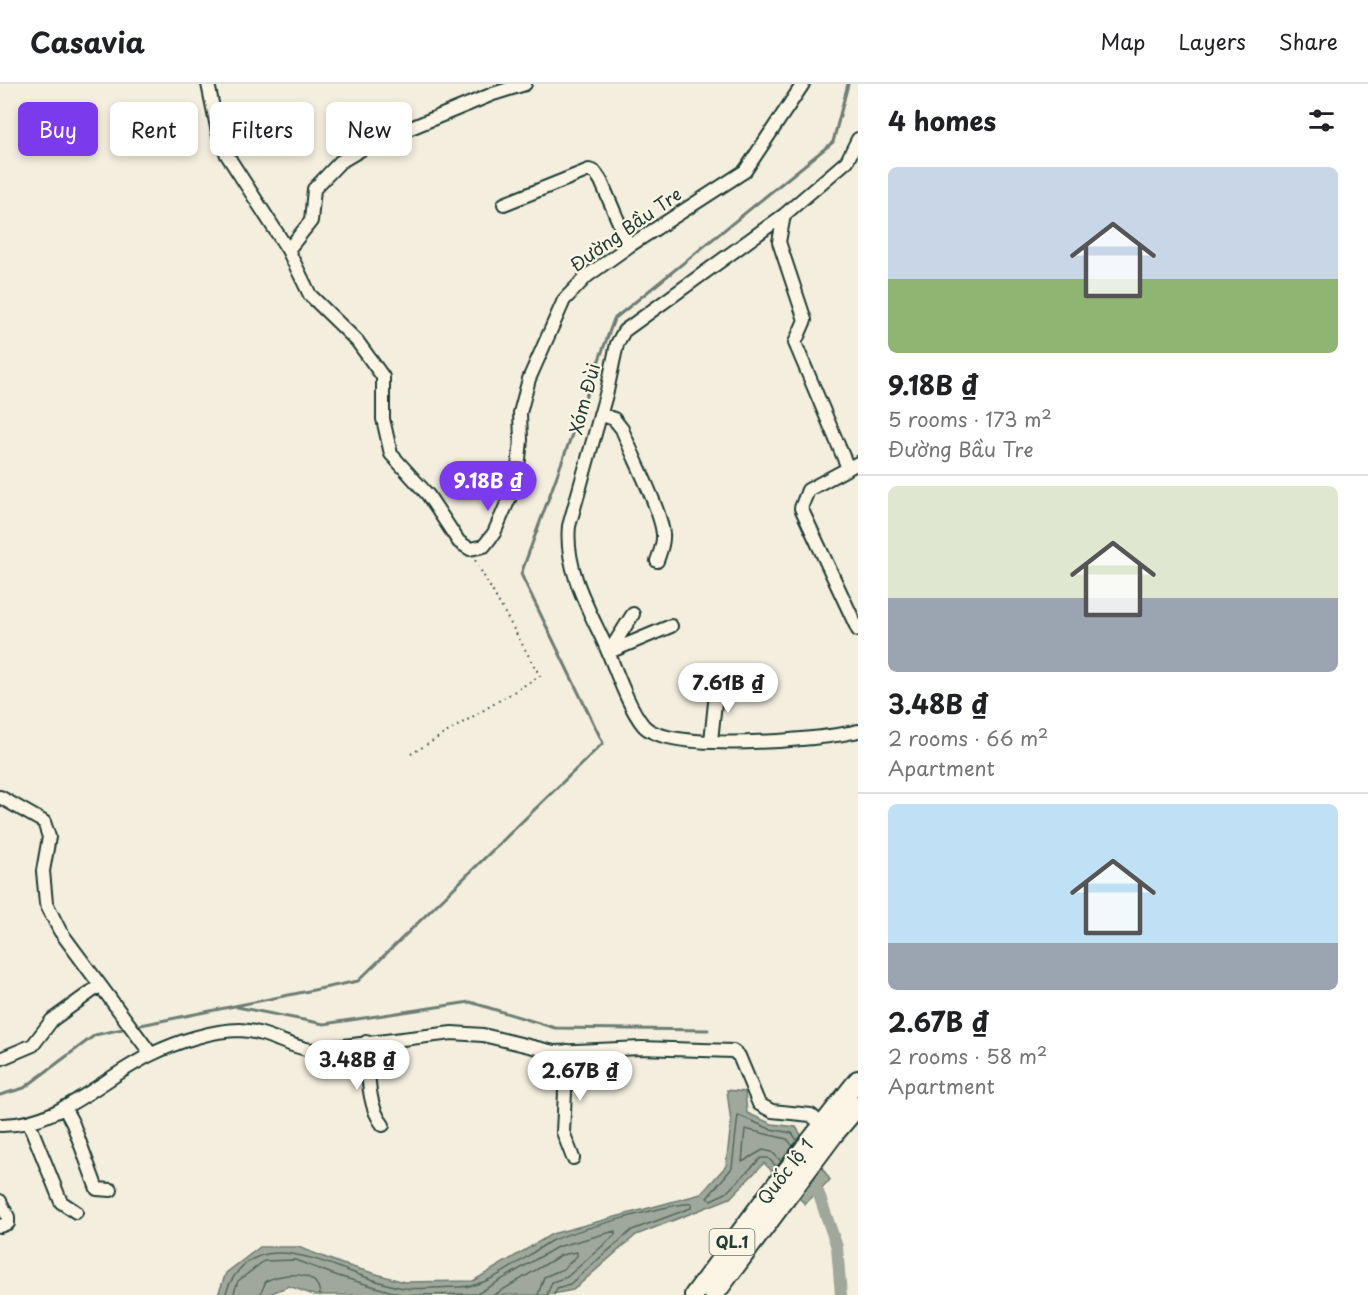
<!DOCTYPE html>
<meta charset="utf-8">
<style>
body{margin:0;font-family:"Playpen Sans",sans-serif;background:#f2f2f2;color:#202124;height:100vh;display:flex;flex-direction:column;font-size:22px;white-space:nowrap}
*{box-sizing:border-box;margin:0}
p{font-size:20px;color:#757577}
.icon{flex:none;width:33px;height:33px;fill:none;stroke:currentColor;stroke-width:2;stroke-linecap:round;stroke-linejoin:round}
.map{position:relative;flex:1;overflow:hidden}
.panel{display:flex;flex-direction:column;background:#fff;width:510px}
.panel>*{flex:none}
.top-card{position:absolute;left:18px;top:18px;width:570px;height:54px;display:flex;gap:12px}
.price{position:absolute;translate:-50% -51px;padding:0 14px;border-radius:21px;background:#fff;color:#222;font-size:20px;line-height:39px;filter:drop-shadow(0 2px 3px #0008)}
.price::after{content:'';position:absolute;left:50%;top:36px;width:18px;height:14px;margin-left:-9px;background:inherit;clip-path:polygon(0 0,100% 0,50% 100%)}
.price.on{background:#7c3aed;color:#fff}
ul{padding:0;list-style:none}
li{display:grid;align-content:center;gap:12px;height:318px;padding:0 30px}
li+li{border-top:2px solid #e0e0e0}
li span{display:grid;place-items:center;height:186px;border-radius:9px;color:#555}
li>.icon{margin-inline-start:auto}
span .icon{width:108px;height:108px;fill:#fffc;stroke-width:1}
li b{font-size:26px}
h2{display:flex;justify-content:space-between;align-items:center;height:72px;padding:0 30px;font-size:26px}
.pill{padding:0 21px;border-radius:9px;background:#fff;box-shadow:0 3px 9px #0003;font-size:21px;line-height:54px}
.pill.on{background:#7c3aed;color:#fff}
header{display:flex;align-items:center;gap:36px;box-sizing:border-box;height:84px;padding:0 30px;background:#fff;border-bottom:2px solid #e0e0e0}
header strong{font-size:28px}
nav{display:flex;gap:33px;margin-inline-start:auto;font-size:21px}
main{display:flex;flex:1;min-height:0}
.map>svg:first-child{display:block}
.water{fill:#a0a89b;stroke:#6c7d72;stroke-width:1.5}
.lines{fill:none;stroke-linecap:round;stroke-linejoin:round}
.shore{stroke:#53685d;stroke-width:1.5}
.stream{stroke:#6c7d72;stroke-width:3}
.canal{stroke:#a0a89b;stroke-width:12}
.minor-casing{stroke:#1f3d34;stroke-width:16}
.highway-casing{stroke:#1f3d34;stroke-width:22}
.path{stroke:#1f3d34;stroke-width:2;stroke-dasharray:1.5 4.5;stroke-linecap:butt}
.minor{stroke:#fcf5e5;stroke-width:12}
.highway{stroke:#fcf5e5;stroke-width:18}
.labels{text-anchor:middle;stroke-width:4.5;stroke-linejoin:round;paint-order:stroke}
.shield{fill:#fcf5e5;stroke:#617469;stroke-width:1.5}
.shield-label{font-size:16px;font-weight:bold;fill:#1f3d34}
.street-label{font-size:18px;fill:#1f3d34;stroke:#fcf5e5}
</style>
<header>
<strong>Casavia</strong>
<nav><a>Map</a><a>Layers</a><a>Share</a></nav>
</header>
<main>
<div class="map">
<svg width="858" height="1211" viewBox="0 0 858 1211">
<rect width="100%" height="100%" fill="#f3eede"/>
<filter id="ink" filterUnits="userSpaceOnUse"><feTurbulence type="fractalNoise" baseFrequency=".0167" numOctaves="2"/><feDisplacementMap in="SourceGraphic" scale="12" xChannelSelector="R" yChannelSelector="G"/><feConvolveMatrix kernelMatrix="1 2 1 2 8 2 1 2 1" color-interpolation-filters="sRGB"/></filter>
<g filter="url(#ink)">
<!-- water -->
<path class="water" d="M 727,1006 L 745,1008 L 747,1029 L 772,1040 L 796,1043 L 830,1096 L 805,1120 L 764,1079 L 730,1114 L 636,1151 L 573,1206 L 547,1211 L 314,1211 L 289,1202 L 267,1211 L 218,1211 L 226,1189 L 260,1163 L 298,1163 L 342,1180 L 404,1198 L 473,1197 L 552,1150 L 701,1110 L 726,1082 L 731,1039 Z"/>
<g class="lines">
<!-- shore -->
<path class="shore" d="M 781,1077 L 772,1068 L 763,1066 L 742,1078 L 745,1045 L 787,1055 L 793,1062
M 777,1083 L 768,1074 L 761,1074 L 726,1109 L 711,1116 L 707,1114 L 732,1084 L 738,1031 L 770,1045 L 792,1049 L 797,1056
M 225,1211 C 255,1125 346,1196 404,1204 C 422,1206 441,1203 459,1203 C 492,1203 523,1173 551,1157 C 567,1149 678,1117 692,1120 L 691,1124 L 632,1146 L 570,1200 L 557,1204 L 554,1211
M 233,1211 L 238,1197 L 264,1177 L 295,1176 L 338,1192 L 403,1211
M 260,1211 L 266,1197 C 282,1189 318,1184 320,1211
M 421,1211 L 477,1210 L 557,1163 L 615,1147 L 615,1151 L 567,1193 L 552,1198 L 547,1211
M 494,1211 L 561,1171 L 577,1168 L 577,1172 L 563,1185 L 544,1193 L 538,1211"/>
<!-- stream -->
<path class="stream" d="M 237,923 L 324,940 L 470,918 L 555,944 L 708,946
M 136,942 L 358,897 L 603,659 L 521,490 L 614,235 L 833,58 L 848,0
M 0,1011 L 24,1004 L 95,951 L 127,944"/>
<!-- canal -->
<path class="canal" d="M 818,1108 L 837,1163 L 841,1211"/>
<!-- minor casing -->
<g class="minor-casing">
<path id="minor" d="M 208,0 L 218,48 L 227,71 L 288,166 L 310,211 L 357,257 L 383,293 L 383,335 L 391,370 L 428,411 L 459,458 L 470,465 L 484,462 L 494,449 L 513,406 L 517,393 L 521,356 L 520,329 L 529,295 L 564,216 L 587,192 L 629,162 L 745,87 L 803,0
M 858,55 L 847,77 L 784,131 L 624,247 L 617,260 L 607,307 L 569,442 C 565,480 584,517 600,550 C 613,576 626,620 643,641 C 666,670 823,656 858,647
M 504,120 L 589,86 L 595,88 L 601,97 L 629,162
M 784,131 L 779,158 L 805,236 L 795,259 L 848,384
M 288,166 L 311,137 L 314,105 L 340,78 L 367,62 L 493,10 L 525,0
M 600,330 L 614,335 L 622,345 C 632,371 661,426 663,450 C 664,460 660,468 657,477
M 858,379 L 808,406 L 801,424 L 858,546
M 633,530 L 609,568 L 671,542
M 711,657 L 717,599
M 0,713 L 44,738 L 49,753 L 43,787 L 46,819 L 60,847 L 151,970
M 366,958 C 369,984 366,1021 383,1041
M 567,967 L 563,1048 L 573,1074
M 0,975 L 33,961 L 52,936 L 99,902
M 64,1023 L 73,1040 L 97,1105 L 111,1106
M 29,1039 L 61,1118 L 76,1128
M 0,1041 C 60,1042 101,994 152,970 C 177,958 212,946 240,946 C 265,947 287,962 311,966 L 452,949 L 483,951 L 554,968 L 641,964 L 733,967 L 739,972 L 759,1020 L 772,1027 L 811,1031 L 822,1041
M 0,1117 L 8,1133 L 8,1139 L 0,1142"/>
</g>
<!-- highway casing -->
<g class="highway-casing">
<path id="highway" d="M 694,1211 L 771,1107 L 858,996
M 714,1211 L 834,1050 L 858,1022"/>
</g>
<!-- path -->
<path class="path" d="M 411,670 L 540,592 L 475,476"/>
<!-- minor -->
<use href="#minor" class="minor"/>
<!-- highway -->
<use href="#highway" class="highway"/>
</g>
</g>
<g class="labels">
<!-- shield labels -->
<rect class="shield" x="709.5" y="1145" width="45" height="26" rx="4.5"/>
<g class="shield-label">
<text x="732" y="1164">QL.1</text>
</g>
<!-- street labels -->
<g class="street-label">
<text transform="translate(626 146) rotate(-35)" y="6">Đường Bầu Tre</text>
<text transform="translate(585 315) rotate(-75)" y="6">Xóm Đùi</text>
<text transform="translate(786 1088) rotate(-52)" y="6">Quốc lộ 1</text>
</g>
</g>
</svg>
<b class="price on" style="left:488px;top:428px">9.18B ₫</b>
<b class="price" style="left:728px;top:630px">7.61B ₫</b>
<b class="price" style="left:357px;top:1007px">3.48B ₫</b>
<b class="price" style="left:580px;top:1018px">2.67B ₫</b>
<div class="top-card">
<a class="pill on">Buy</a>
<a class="pill">Rent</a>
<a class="pill">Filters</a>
<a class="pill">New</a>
</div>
</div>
<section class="panel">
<h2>4 homes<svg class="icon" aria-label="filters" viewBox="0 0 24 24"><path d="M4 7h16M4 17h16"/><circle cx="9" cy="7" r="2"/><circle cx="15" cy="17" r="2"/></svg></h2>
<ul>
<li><span style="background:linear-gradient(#c9d6e8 60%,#8fb573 0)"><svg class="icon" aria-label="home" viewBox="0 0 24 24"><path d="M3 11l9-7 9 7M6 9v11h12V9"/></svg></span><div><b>9.18B ₫</b><p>5 rooms · 173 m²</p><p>Đường Bầu Tre</p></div></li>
<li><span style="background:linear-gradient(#dfe7d0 60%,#9aa5b1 0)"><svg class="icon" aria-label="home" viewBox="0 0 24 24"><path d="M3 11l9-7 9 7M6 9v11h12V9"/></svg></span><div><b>3.48B ₫</b><p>2 rooms · 66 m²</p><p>Apartment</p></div></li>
<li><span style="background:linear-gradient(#bfe0f5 75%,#9aa5b1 0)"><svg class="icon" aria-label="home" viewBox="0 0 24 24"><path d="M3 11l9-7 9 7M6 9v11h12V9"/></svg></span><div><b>2.67B ₫</b><p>2 rooms · 58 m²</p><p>Apartment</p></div></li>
</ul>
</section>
</main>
